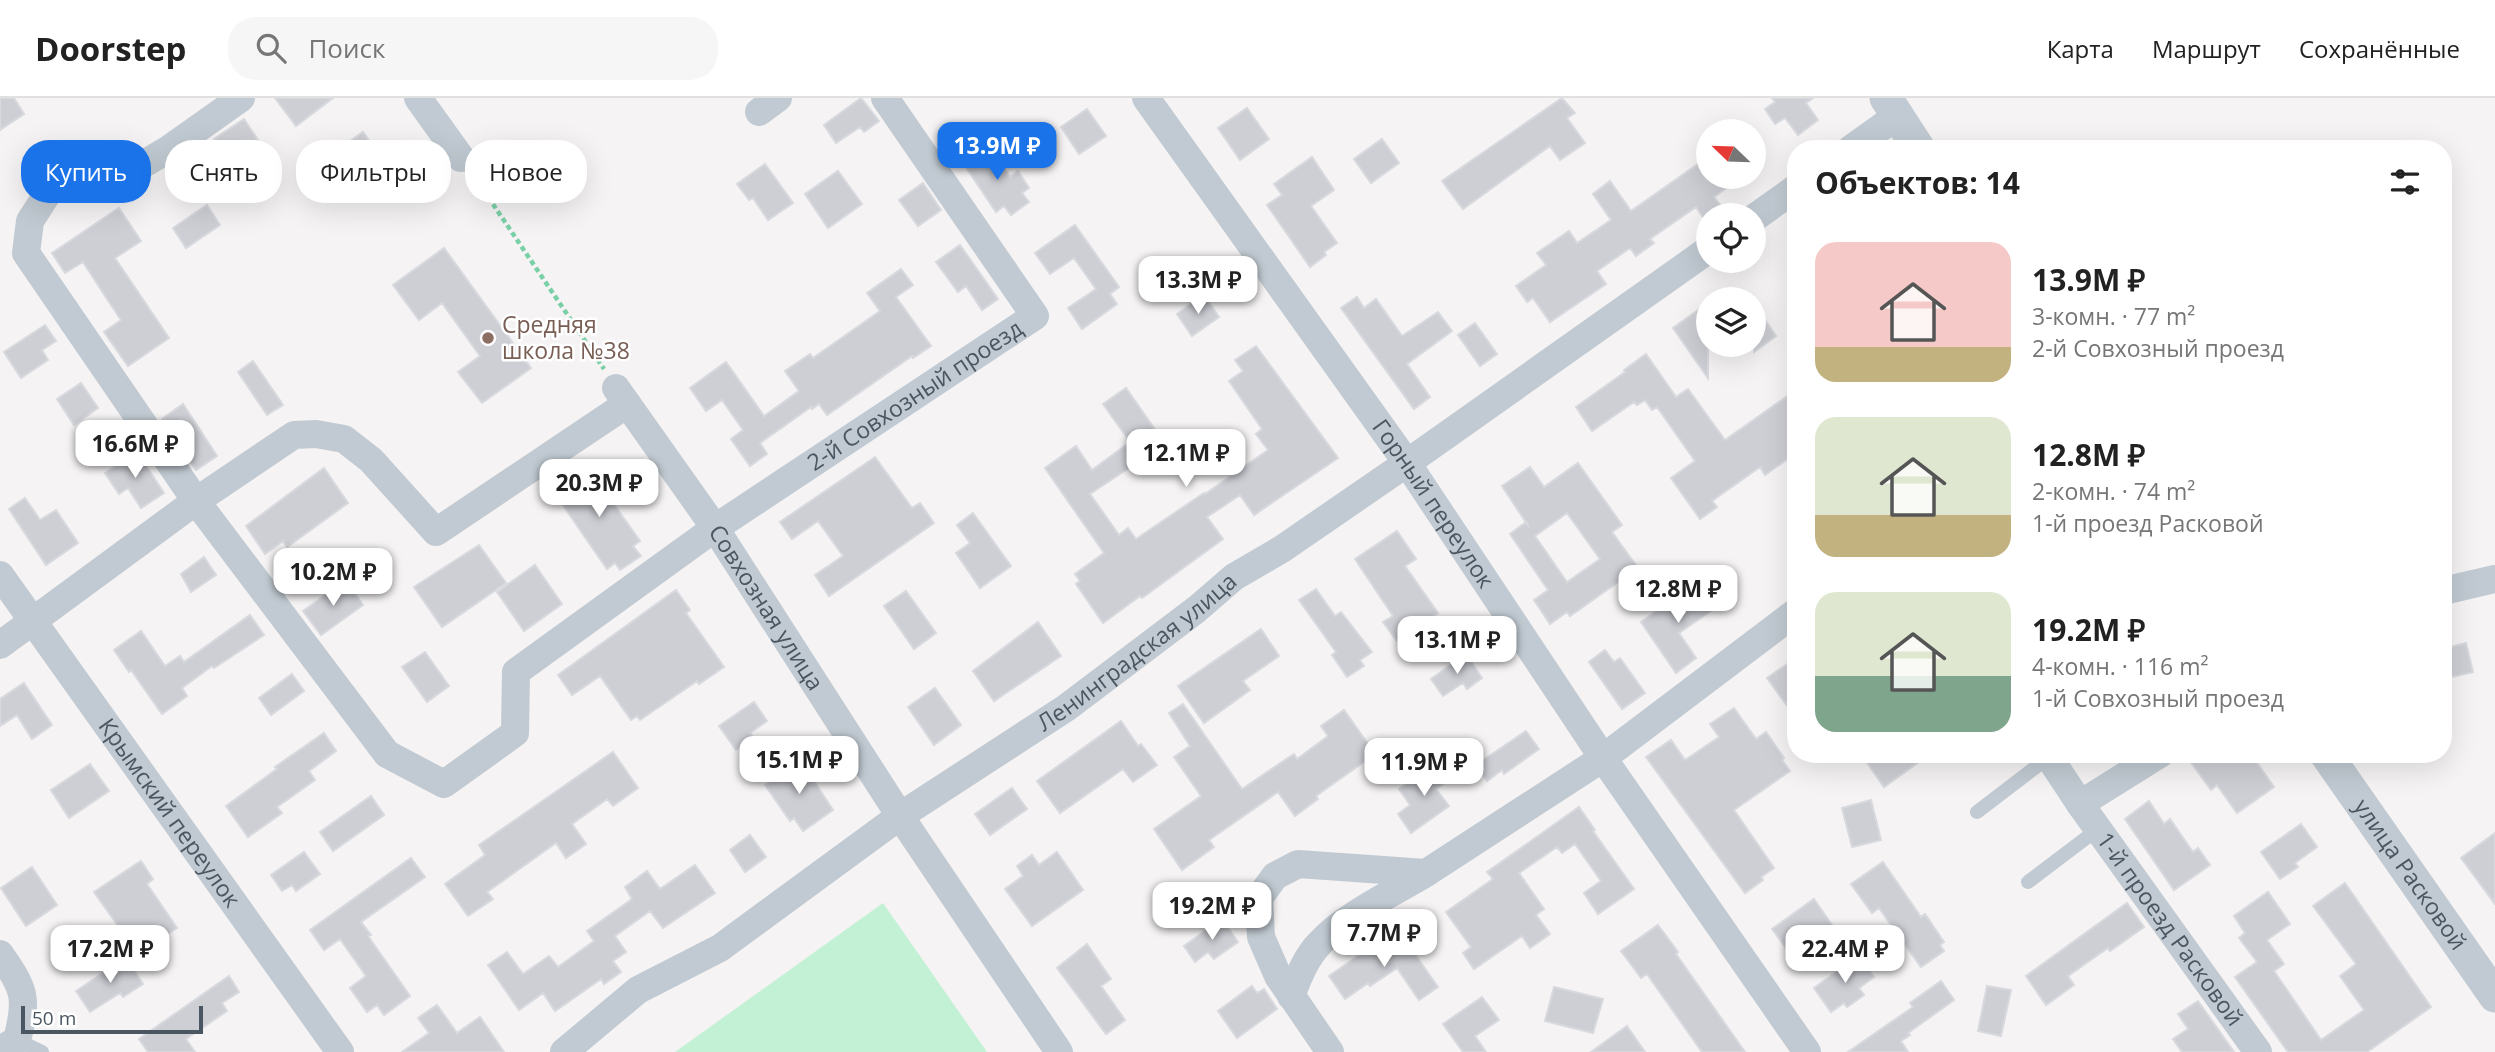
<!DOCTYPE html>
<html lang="ru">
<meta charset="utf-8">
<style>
body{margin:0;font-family:"Open Sans",sans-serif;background:#f6f6f6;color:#222;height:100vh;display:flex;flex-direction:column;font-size:26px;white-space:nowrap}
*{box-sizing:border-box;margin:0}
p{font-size:23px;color:#767676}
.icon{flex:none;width:38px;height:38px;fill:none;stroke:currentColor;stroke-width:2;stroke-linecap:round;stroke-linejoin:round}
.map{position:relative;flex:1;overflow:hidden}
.sheet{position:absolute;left:1787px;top:42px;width:665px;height:623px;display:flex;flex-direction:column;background:#fff;border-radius:28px;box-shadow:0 7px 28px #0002}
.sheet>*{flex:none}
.top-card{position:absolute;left:21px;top:42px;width:665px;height:63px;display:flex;gap:14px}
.needle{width:46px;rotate:293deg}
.fabs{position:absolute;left:1696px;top:21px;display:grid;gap:14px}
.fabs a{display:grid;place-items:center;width:70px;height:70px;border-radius:50%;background:#fff;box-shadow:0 7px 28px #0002;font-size:35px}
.scale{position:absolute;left:21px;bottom:18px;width:182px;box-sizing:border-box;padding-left:7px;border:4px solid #4a5661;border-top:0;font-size:19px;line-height:24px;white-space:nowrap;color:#4a5661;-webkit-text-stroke:5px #fff;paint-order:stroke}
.price{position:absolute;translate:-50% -60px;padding:0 16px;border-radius:14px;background:#fff;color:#222;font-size:23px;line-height:46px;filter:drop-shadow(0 2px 4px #0008)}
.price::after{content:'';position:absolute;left:50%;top:42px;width:21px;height:16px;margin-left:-10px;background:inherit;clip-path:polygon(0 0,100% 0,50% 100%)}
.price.on{background:#1a73e8;color:#fff}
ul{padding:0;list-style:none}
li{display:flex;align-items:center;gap:21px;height:175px;padding:0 28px}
li span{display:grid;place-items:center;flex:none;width:196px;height:140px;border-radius:21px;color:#555}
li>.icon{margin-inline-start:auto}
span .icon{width:84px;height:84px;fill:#fffc;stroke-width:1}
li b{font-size:30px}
h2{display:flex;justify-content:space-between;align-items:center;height:84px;padding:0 28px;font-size:30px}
.chip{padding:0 24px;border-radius:28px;background:#fff;box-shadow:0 7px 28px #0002;font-size:24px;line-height:63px}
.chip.on{background:#1a73e8;color:#fff}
header{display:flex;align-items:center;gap:42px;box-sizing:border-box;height:98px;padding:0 35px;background:#fff;border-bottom:2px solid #e0e0e0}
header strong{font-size:33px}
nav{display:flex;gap:38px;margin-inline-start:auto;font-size:24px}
.search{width:490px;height:63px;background:#f6f6f6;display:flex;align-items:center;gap:18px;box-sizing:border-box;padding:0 24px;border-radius:28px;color:#767676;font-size:26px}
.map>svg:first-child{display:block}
.green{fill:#c3f1d5}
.building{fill:#cdcfd5;stroke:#d7d9de;stroke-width:2;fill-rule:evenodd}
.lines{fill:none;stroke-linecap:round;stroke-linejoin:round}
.path{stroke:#7ad0a6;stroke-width:4.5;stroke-dasharray:5 3.5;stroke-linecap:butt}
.service{stroke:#c1cad2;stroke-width:14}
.minor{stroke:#c1cad2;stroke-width:28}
.tertiary{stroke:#c1cad2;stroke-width:33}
.education-dot{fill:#8d6e63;stroke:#fff;stroke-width:2.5}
.labels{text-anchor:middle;stroke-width:5;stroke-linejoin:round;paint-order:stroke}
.education-label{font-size:23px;fill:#785e54;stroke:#fff;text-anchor:start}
.street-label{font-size:23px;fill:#4a5661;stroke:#fff}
</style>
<header>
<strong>Doorstep</strong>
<div class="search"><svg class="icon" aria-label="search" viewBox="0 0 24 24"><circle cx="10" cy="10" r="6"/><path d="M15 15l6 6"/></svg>Поиск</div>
<nav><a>Карта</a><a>Маршрут</a><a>Сохранённые</a></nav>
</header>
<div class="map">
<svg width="2495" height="954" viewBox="0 0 2495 954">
<rect width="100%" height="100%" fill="#f5f3f3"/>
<!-- green -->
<path class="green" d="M 883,805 L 987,954 L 675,954 Z"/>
<!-- building -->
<path class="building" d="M 0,0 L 14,0 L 24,16 L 0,32 Z
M 275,0 L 333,0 L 296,28 Z
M 861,0 L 879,23 L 864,34 L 860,29 L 836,45 L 824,27 Z
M 1562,0 L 1575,15 L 1567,20 L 1585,45 L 1560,62 L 1550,48 L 1463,111 L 1442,83 Z
M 1772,0 L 1813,0 L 1806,5 L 1818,22 L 1798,37 L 1785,20 L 1775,26 L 1765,11 L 1775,4 Z
M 1247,10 L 1269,41 L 1240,62 L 1218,30 Z
M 1087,11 L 1106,38 L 1079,56 L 1061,29 Z
M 244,21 L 270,60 L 240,81 L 214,41 Z
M 363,34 L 383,62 L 342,91 L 322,63 Z
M 1382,41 L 1399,65 L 1371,85 L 1354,61 Z
M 988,47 L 1010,79 L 1018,73 L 1029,90 L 1022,95 L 1029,104 L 1011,117 L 1004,108 L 996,114 L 963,65 Z
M 1312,59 L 1334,92 L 1311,108 L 1337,145 L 1324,154 L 1326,157 L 1310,169 L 1267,107 L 1282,97 L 1274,86 Z
M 1708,59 L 1708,79 L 1742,79 L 1714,99 L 1721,108 L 1704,121 L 1696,109 L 1650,141 L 1654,145 L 1636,158 L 1630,150 L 1597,173 L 1606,186 L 1550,224 L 1533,200 L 1527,204 L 1516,188 L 1546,167 L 1537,155 L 1569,133 L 1577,145 L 1611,122 L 1593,96 L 1610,83 L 1631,113 Z
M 765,66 L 793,105 L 768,122 L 753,100 L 749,102 L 737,86 Z
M 838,73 L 862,106 L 828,130 L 805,96 Z
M 923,85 L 941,112 L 918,128 L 899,102 Z
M 207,107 L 220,127 L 186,150 L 173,130 Z
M 119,110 L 141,143 L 115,160 L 169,240 L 128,268 L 104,234 L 121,222 L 107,201 L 83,164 L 65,175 L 52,155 Z
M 1075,127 L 1119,189 L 1110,196 L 1117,206 L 1082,231 L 1068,210 L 1096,191 L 1074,160 L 1050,176 L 1035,155 Z
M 960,147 L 998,201 L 982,212 L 966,188 L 958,194 L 936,164 Z
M 444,150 L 531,270 L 482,305 L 458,274 L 480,258 L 442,205 L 419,222 L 393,187 Z
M 901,171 L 913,187 L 896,199 L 931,248 L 913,260 L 912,258 L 827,317 L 819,306 L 812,311 L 811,309 L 760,345 L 767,356 L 750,368 L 731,341 L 743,332 L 722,302 L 706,313 L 690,290 L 726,264 L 764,318 L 799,293 L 785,273 L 810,256 L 813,260 L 880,213 L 867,195 Z
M 1204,197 L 1219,219 L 1192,238 L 1177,216 Z
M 1357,199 L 1364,210 L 1376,201 L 1402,238 L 1438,214 L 1452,233 L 1407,266 L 1430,299 L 1414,311 L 1341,210 Z
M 1708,205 L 1708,280 L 1673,230 Z
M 1754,206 L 1776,238 L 1754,254 Z
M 1475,225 L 1497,256 L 1480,268 L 1458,237 Z
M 45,227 L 56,243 L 42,252 L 48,262 L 21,280 L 4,254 Z
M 1256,248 L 1338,360 L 1254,417 L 1240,397 L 1207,419 L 1223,441 L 1142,500 L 1140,498 L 1103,525 L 1076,486 L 1080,483 L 1075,476 L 1104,455 L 1045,370 L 1076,348 L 1092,372 L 1130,344 L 1103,306 L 1126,290 L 1165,346 L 1090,396 L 1119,437 L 1128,430 L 1136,441 L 1204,395 L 1205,396 L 1268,352 L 1256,336 L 1262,331 L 1229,283 L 1243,273 L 1235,262 Z
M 1646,256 L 1676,299 L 1688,291 L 1725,342 L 1796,292 L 1796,355 L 1765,377 L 1760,369 L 1712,403 L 1717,409 L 1700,421 L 1671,380 L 1695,363 L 1657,309 L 1652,312 L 1645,302 L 1637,307 L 1634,304 L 1592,333 L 1576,309 L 1625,274 L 1624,272 Z
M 253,263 L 283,307 L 267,317 L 238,274 Z
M 81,285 L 98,310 L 74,327 L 57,301 Z
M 183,306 L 217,358 L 196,372 L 162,321 Z
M 137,354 L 164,395 L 141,410 L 128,390 L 119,396 L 105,375 Z
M 875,359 L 912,410 L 920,405 L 934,425 L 829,498 L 815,477 L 843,458 L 818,423 L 792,441 L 780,424 Z
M 1578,365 L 1622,427 L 1612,434 L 1638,470 L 1570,518 L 1567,514 L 1550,526 L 1534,502 L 1548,492 L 1510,436 L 1526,424 L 1529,429 L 1502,388 L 1530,369 L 1544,389 ZM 1567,415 L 1600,461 L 1567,484 L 1535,438 Z
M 586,367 L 640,443 L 633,448 L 641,458 L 620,472 L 615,465 L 607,471 L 560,403 L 566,399 L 557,387 Z
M 324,370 L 348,405 L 287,449 L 283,443 L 265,456 L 246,428 Z
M 25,400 L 40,422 L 56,412 L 78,445 L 46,467 L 9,411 Z
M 973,415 L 1011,468 L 980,490 L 956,455 L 970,445 L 957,427 Z
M 1397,433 L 1416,461 L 1405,468 L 1438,515 L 1430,520 L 1433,524 L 1414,538 L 1411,533 L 1397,543 L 1383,524 L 1393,518 L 1355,461 Z
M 479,447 L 506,485 L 442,529 L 414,489 Z
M 204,459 L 216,477 L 191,494 L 181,476 Z
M 535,467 L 562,506 L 524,533 L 497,494 Z
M 346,483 L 363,507 L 321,537 L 303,513 Z
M 1697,485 L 1715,510 L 1679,535 L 1696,560 L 1676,575 L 1641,524 Z
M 1316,491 L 1335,518 L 1341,514 L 1372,554 L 1360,562 L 1364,568 L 1347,579 L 1332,557 L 1336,554 L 1299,502 Z
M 676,492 L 690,512 L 686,515 L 724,569 L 699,586 L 697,583 L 640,622 L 637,618 L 631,622 L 600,578 L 572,597 L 558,577 Z
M 906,493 L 936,535 L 914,551 L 884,508 Z
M 250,517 L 264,537 L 214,570 L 212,568 L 182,590 L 187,598 L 162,616 L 131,572 L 129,574 L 114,552 L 141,533 L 165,568 L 180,558 L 184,564 Z
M 1038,524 L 1061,558 L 994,603 L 973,573 Z
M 1261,531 L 1279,558 L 1243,583 L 1250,592 L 1204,625 L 1178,588 Z
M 2466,545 L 2473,574 L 2443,581 L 2443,551 Z
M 1605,552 L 1614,564 L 1620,560 L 1645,595 L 1622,611 L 1589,564 Z
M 425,554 L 449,588 L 427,604 L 402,569 Z
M 1466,556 L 1482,580 L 1467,591 L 1463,585 L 1443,598 L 1431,581 Z
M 1796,560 L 1796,620 L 1767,580 Z
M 292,576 L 304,593 L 271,617 L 259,600 Z
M 24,585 L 52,627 L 32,641 L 17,617 L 0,628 L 0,601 Z
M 935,590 L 961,627 L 934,647 L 908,609 Z
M 754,604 L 767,623 L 750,635 L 754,640 L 736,652 L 719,628 Z
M 1183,606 L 1242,691 L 1294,656 L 1297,661 L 1328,638 L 1321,628 L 1344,612 L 1375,656 L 1316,698 L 1318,701 L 1295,718 L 1278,694 L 1209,742 L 1214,749 L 1182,772 L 1154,731 L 1201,698 L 1174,659 L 1190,648 L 1169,615 Z
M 1734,610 L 1756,641 L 1766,634 L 1784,660 L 1782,662 L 1790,673 L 1734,712 L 1774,770 L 1761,779 L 1763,782 L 1745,795 L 1646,659 L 1671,642 L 1685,662 L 1719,639 L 1710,626 Z
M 1121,623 L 1138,648 L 1141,646 L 1157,667 L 1133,684 L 1123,671 L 1060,715 L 1037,683 Z
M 1526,633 L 1539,651 L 1504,676 L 1502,672 L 1487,683 L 1476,667 Z
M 324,635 L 336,653 L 309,673 L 315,682 L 277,709 L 282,715 L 248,739 L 226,708 L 277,671 L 275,669 Z
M 613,654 L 638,690 L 613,708 L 607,701 L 572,726 L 586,746 L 566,760 L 556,745 L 487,794 L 493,801 L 468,818 L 445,786 L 485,757 L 479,747 Z
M 1861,656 L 1930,656 L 1884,689 Z
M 2185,656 L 2251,656 L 2274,689 L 2237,715 L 2217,687 L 2211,692 Z
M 800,662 L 833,712 L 803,733 L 794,720 L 790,723 L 765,687 Z
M 1437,664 L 1449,682 L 1436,691 L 1449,708 L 1411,735 L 1398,716 L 1410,707 L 1399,691 Z
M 90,666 L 109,693 L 69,720 L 51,692 Z
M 1012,690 L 1027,711 L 990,737 L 975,716 Z
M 371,698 L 384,717 L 333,753 L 320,734 Z
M 1871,702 L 1881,742 L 1852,749 L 1842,710 Z
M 2149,703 L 2164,726 L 2170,721 L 2193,754 L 2198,750 L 2210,767 L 2174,792 L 2125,721 Z
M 1579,709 L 1595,732 L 1593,733 L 1634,791 L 1598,816 L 1584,795 L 1601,783 L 1575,746 L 1562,755 L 1557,749 L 1519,775 L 1544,811 L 1536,817 L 1550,836 L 1530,850 L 1522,838 L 1474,871 L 1463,855 L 1471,849 L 1446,814 L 1493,781 L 1487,774 Z
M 2301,726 L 2317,749 L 2295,765 L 2298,769 L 2280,781 L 2261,754 Z
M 2495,735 L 2495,806 L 2461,760 Z
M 750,737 L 766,759 L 745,774 L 730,752 Z
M 304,754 L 320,776 L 296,793 L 292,787 L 282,793 L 271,777 Z
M 1057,754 L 1083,792 L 1032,828 L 1005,791 L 1023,778 L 1017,768 L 1032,757 L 1039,767 Z
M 411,760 L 425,779 L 361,824 L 371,837 L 368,838 L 410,898 L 384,917 L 377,907 L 367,914 L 350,890 L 366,878 L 340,841 L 324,852 L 310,832 Z
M 141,763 L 153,781 L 147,786 L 177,830 L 134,858 L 115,830 L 118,828 L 94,794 Z
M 1883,764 L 1921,819 L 1925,816 L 1944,844 L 1940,847 L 1944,853 L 1921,869 L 1879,810 L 1872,815 L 1851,786 Z
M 695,767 L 715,795 L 663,830 L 650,813 L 615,838 L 626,854 L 613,863 L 621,874 L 604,886 L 601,881 L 555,913 L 543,895 L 519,912 L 488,867 L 507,854 L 523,876 L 549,858 L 558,869 L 594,843 L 587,833 L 632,801 L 625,789 L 647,773 L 660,791 Z
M 32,769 L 57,807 L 26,828 L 1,790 Z
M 2345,785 L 2431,909 L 2367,954 L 2288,954 L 2235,879 L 2257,864 L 2239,840 L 2245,835 L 2234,818 L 2268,794 L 2290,826 L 2267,842 L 2284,866 L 2274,873 L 2321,942 L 2364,912 L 2340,878 L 2356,866 L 2313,808 Z
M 1814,801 L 1832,827 L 1804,847 L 1799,841 L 1786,850 L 1772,831 Z
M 2127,805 L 2144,829 L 2110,853 L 2108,850 L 2068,878 L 2074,887 L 2046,907 L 2026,878 Z
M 1222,821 L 1238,844 L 1214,861 L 1208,854 L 1195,864 L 1184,848 Z
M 1658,827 L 1678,854 L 1676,856 L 1745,954 L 1702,954 L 1647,876 L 1641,880 L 1621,853 Z
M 1400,835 L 1438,889 L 1419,902 L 1397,870 L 1370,888 L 1368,885 L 1345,901 L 1329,878 L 1375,846 L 1378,850 Z
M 1087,846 L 1111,881 L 1101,888 L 1125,922 L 1106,936 L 1057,870 Z
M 1859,858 L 1874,879 L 1859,890 L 1864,897 L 1847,909 L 1844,905 L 1831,914 L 1814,890 Z
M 126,860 L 143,886 L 123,899 L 120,895 L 90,914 L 76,893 Z
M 229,878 L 239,894 L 222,905 L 227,913 L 186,941 L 195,954 L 148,954 L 139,941 Z
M 1941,883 L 1954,902 L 1908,935 L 1910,937 L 1901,943 L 1908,954 L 1848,954 L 1913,909 L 1910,905 Z
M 1252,888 L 1257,895 L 1264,891 L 1277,911 L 1237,940 L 1218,913 Z
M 1987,888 L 2011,892 L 2001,938 L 1978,933 Z
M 1554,889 L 1603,901 L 1593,935 L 1545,923 Z
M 1482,899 L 1499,922 L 1475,938 L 1486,954 L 1463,954 L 1443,926 Z
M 2198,903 L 2234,954 L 2182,954 L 2173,941 L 2188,931 L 2178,916 Z
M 437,907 L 457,935 L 480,919 L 504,954 L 402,954 L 429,935 L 418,920 Z
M 1627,928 L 1645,954 L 1591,954 Z"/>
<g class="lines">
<!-- path -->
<path class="path" d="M 474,78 L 604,271"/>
<!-- service -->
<path class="service" d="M 1977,714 L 2049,659
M 2028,784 L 2098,731
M 17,942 L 42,954"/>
<!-- minor -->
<g class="minor">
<path id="s1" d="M 241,0 L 169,51 L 142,67 L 78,77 L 48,95 L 30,123 L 26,155 L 196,403 L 387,656 L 444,686 L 515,635 L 516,574 L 715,430 L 1035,218 L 885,0"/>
<path d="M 418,0 L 461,60"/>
<path id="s2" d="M 1146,0 L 1407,365 L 1603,660 L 1807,954"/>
<path d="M 759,14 L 778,0"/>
<path d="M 1851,51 L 1897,18"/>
<path d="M 1754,120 L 1796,90"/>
<path id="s3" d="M 616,290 L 715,430 L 900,718 L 1059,954"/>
<path id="s4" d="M 0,477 L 340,954"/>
<path d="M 2443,493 L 2495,481"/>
<path d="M 0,547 L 196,403 L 294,337 L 316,336 L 344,341 L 371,362 L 436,434 L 627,306"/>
<path id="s5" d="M 2047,656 L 2080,706 L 2258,954"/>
<path d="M 2080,706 L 2160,656"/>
<path d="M 0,856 C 25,892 28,899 17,942 L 0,952"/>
<path d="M 1291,898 C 1298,880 1306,859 1320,845 C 1344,818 1395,794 1426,775"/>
<path id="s6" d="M 564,954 L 638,892 L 720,850 L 900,718 L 1066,610 L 1197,511 L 1234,479 L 1282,451 L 1407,365 L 1708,152"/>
<path d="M 1330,954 L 1278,878 L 1261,839 L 1259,800 L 1275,778 L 1298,766 L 1426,775 L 1603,660 L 1796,514"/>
</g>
<!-- tertiary -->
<g class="tertiary">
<path d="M 1886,0 L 1919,51"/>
<path id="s7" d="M 2326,656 L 2495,898"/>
</g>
</g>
<!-- markers -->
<circle class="education-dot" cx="488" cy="240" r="7"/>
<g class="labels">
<!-- education labels -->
<g class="education-label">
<text x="502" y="235">Средняя<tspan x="502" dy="26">школа №38</tspan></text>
</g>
<!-- street labels -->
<g class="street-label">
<text dy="8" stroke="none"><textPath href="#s1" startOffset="1601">2-й Совхозный проезд</textPath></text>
<text dy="8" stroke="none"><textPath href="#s2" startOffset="497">Горный переулок</textPath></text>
<text dy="8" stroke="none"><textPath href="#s3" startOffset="266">Совхозная улица</textPath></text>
<text dy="8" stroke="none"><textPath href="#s6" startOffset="700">Ленинградская улица</textPath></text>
<text dy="8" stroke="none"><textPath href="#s4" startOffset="292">Крымский переулок</textPath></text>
<text dy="8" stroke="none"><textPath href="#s7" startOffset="147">улица Расковой</textPath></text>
<text dy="8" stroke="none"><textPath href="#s5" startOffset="214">1-й проезд Расковой</textPath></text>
</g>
</g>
</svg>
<div class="fabs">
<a><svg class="needle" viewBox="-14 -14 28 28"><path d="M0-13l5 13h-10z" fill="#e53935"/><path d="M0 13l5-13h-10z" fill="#767676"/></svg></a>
<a><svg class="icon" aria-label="locate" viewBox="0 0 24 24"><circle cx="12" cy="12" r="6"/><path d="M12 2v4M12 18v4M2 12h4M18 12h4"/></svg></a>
<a><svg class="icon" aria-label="layers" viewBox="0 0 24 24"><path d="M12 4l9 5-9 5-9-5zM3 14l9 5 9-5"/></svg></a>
</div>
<div class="scale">50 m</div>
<b class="price on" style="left:997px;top:84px">13.9M ₽</b>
<b class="price" style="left:1198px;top:218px">13.3M ₽</b>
<b class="price" style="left:135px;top:382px">16.6M ₽</b>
<b class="price" style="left:1186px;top:391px">12.1M ₽</b>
<b class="price" style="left:599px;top:421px">20.3M ₽</b>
<b class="price" style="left:333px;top:510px">10.2M ₽</b>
<b class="price" style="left:1678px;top:527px">12.8M ₽</b>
<b class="price" style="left:1457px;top:578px">13.1M ₽</b>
<b class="price" style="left:799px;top:698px">15.1M ₽</b>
<b class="price" style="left:1424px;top:700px">11.9M ₽</b>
<b class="price" style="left:1212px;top:844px">19.2M ₽</b>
<b class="price" style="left:1384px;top:871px">7.7M ₽</b>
<b class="price" style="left:110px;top:887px">17.2M ₽</b>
<b class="price" style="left:1845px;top:887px">22.4M ₽</b>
<div class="top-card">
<a class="chip on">Купить</a>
<a class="chip">Снять</a>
<a class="chip">Фильтры</a>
<a class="chip">Новое</a>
</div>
<section class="sheet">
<h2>Объектов: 14<svg class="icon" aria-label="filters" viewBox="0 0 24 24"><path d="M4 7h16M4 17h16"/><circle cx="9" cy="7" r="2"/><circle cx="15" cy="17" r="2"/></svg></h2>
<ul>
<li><span style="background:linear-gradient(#f6c9c9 75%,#c2b280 0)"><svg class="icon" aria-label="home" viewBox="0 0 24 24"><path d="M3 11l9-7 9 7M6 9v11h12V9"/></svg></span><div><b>13.9M ₽</b><p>3-комн. · 77 m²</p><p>2-й Совхозный проезд</p></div></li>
<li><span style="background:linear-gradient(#dfe7d0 70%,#c2b280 0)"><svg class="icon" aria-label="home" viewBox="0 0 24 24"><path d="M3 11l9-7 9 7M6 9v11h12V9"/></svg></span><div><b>12.8M ₽</b><p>2-комн. · 74 m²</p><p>1-й проезд Расковой</p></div></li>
<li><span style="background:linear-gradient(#dfe7d0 60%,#7fa58c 0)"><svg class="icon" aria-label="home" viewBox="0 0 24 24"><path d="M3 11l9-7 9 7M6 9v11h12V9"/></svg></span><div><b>19.2M ₽</b><p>4-комн. · 116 m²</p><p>1-й Совхозный проезд</p></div></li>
</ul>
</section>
</div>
